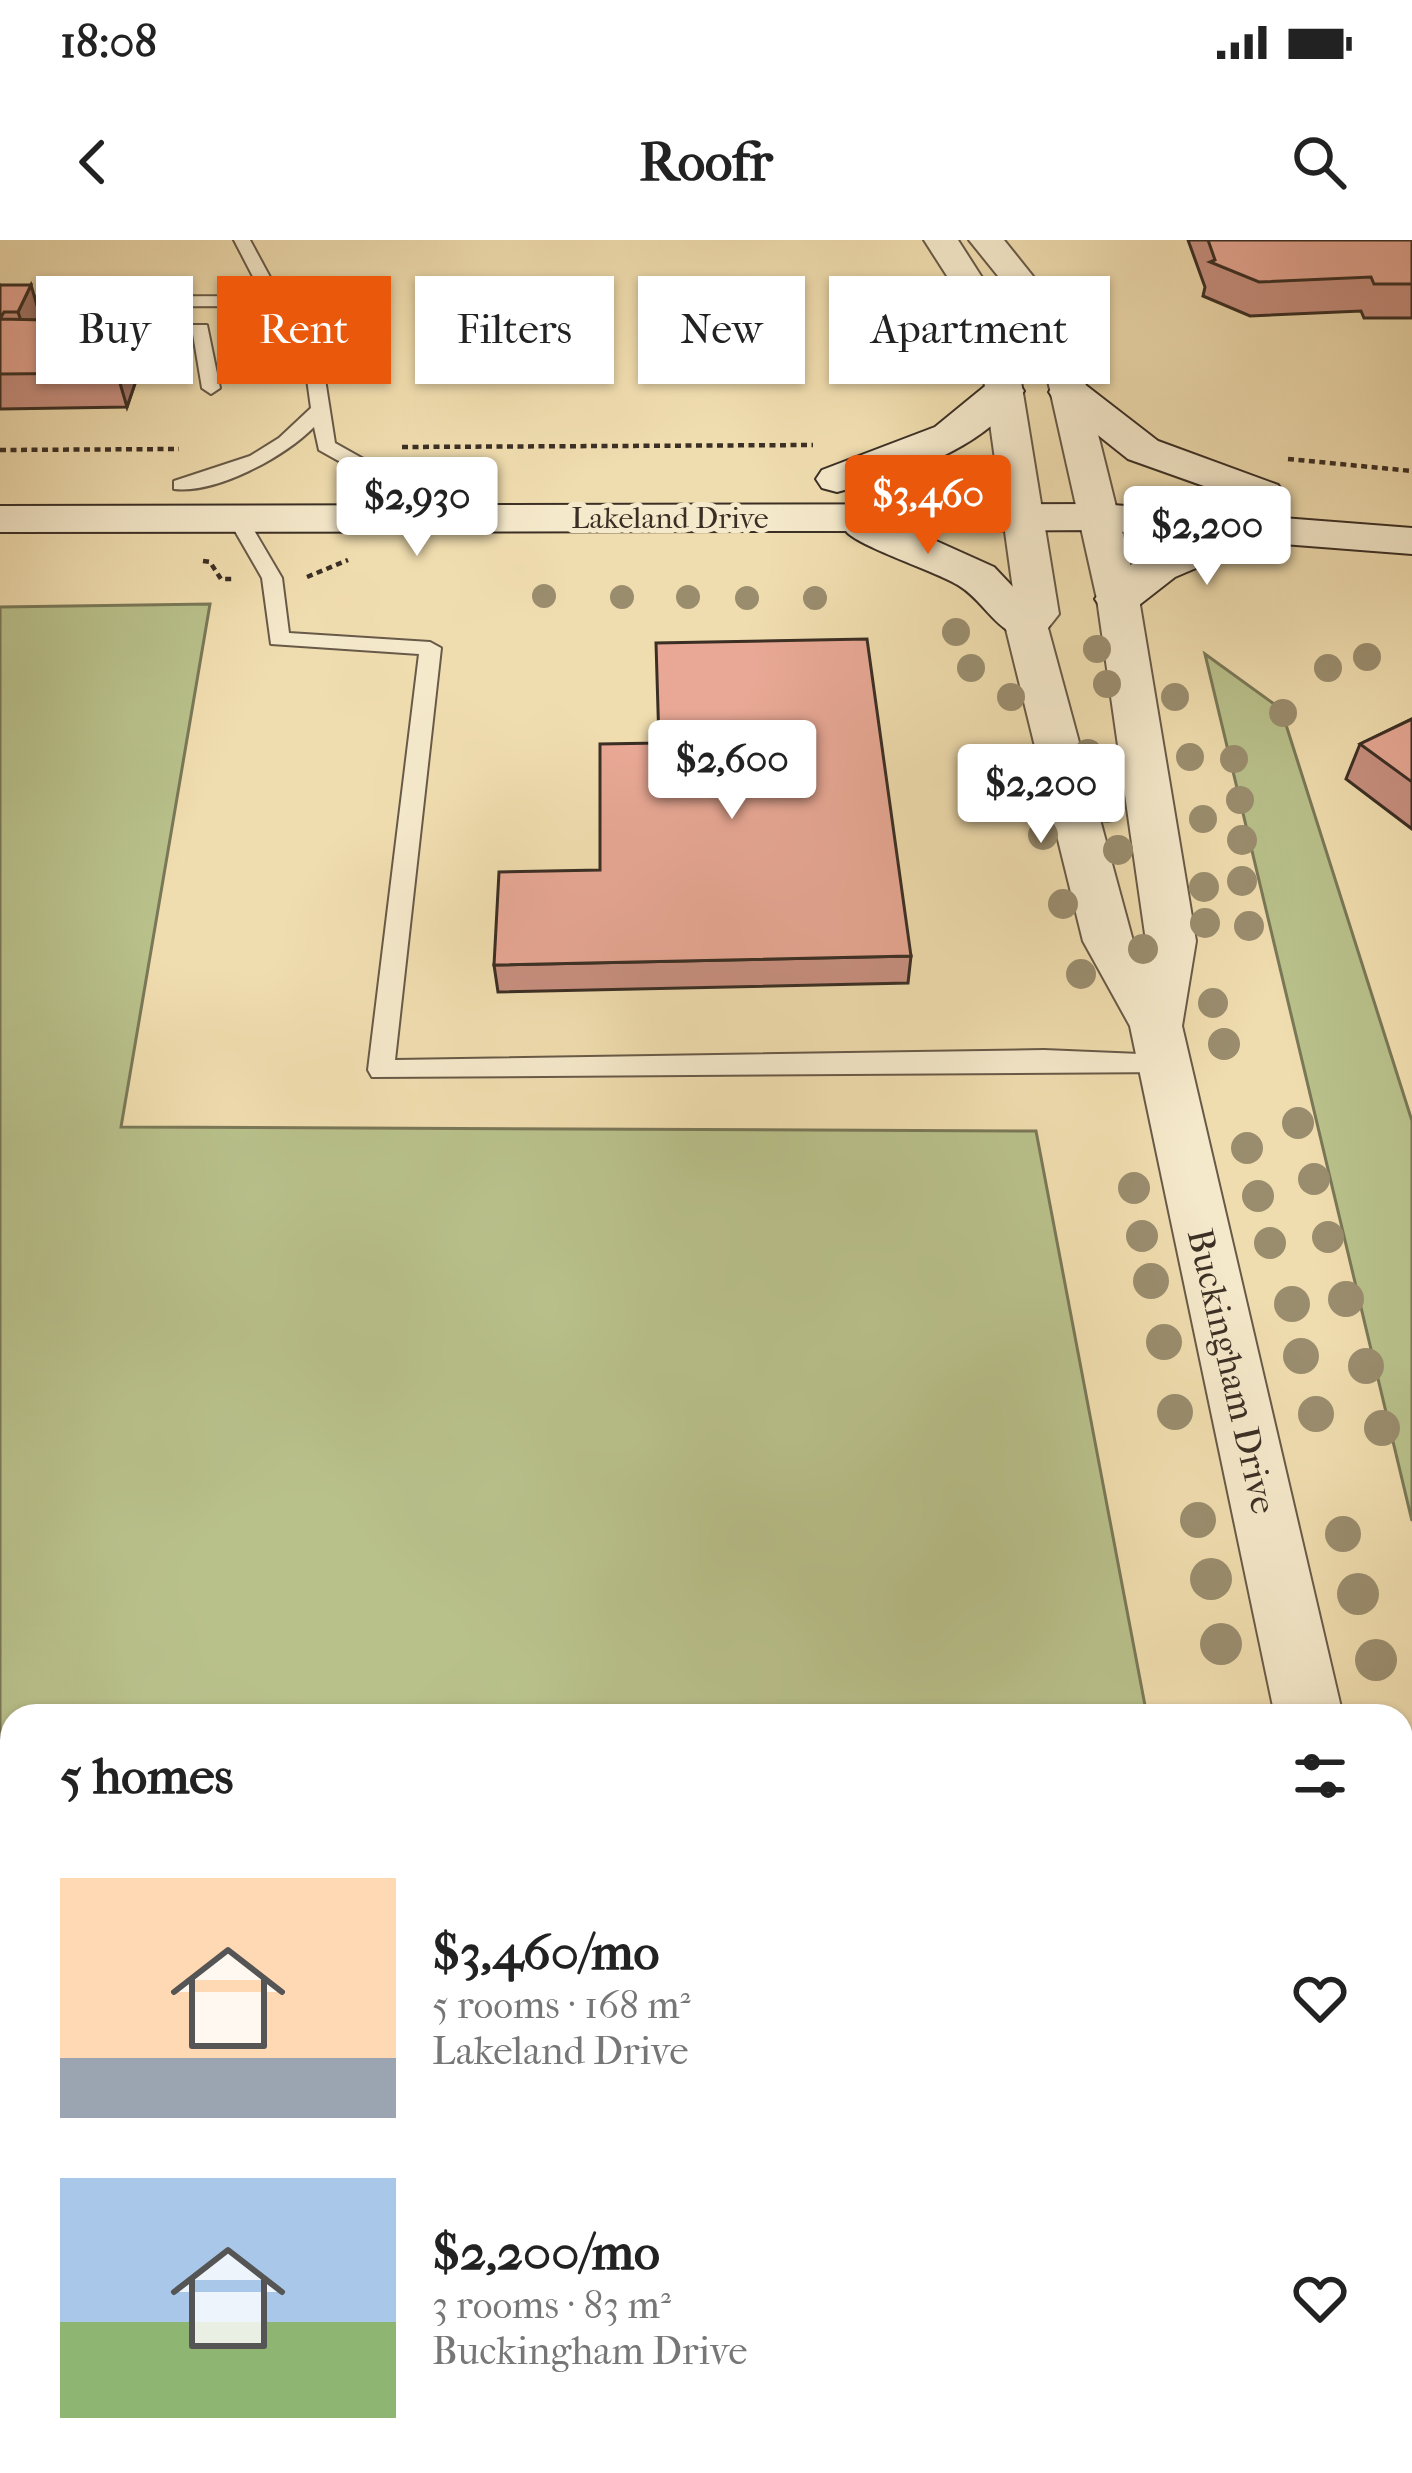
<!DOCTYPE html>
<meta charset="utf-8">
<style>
body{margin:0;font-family:"IM FELL French Canon",serif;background:#f2f2f2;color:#222;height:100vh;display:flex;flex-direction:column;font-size:45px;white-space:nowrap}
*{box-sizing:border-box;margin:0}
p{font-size:39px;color:#767676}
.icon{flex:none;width:66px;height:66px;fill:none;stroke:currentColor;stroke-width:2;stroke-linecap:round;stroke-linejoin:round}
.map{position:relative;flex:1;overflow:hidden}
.drawer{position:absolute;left:0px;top:1464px;width:1413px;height:771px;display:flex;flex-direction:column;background:#fff;border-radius:36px 36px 0 0;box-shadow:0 3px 9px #0004}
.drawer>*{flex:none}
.hud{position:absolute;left:36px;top:36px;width:1341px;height:108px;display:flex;gap:24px}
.price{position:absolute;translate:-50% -102px;padding:0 27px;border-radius:12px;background:#fff;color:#222;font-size:39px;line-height:78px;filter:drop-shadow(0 3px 6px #0008)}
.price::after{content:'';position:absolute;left:50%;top:72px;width:36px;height:27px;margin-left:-18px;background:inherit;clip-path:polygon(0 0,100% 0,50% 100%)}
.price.active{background:#ea580c;color:#fff}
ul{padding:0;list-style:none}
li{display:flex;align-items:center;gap:36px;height:300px;padding:0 60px}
li span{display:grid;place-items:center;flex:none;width:336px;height:240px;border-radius:0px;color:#555}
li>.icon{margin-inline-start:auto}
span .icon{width:144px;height:144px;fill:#fffc;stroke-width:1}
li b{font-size:51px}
h2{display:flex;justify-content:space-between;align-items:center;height:144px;padding:0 60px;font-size:51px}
.chip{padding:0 42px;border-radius:0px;background:#fff;box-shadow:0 3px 9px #0004;font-size:42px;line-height:108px}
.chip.active{background:#ea580c;color:#fff}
.status{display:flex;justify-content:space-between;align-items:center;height:84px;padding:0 60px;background:#fff;direction:ltr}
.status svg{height:33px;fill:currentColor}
header{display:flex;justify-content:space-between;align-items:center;height:156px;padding:0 60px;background:#fff;font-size:54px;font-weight:700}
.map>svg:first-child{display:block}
.green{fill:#b9c18b;stroke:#7a7858;stroke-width:3}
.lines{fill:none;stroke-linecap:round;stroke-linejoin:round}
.lane-casing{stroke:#685a48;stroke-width:4}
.street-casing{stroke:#685a48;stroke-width:4}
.secondary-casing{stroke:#3b2f25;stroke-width:4}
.path{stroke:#3b2f25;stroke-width:4.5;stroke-dasharray:6 4.5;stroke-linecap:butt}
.lane{fill:#f5e9cb;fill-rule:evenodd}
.street{fill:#f5e9cb;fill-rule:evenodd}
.secondary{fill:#f5e9cb;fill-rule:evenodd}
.tree{fill:#9a8d6e}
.wall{fill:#c89080;stroke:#3b2f25;stroke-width:3}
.shaded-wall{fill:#a27668;stroke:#3b2f25;stroke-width:3}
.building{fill:#e8a895;stroke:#3b2f25;stroke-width:3}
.labels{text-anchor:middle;stroke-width:10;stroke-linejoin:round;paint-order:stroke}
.far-street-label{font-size:30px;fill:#3b2f25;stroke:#f5e9cb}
.street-label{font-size:36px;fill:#3b2f25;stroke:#f5e9cb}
</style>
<div class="status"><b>18:08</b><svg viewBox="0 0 49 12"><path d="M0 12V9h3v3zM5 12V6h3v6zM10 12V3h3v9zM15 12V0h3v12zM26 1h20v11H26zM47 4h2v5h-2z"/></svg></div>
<header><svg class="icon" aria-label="back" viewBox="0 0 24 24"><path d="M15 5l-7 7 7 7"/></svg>Roofr<svg class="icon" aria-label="search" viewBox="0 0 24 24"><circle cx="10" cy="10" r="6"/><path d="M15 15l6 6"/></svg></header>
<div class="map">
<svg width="1412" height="2233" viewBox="0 0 1412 2233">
<rect width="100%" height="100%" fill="#f0ddaf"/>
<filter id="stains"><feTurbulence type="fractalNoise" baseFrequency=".00167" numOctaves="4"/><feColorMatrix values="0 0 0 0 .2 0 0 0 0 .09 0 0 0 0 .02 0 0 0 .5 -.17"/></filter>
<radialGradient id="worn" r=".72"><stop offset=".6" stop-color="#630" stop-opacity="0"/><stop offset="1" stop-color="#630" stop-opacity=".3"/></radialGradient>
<!-- green -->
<path class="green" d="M 210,364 L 121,887 L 1036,891 L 1147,1476 L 12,1476 L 12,1897 L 0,1897 L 0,367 Z
M 1205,414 L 1281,469 L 1412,881 L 1412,1281 Z"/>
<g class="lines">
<!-- lane casing -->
<g class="lane-casing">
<path id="lane" d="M 234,0 L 250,0 L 325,139 L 335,203 L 401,240 L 401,248 L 387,248 L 319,210 L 314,187 C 284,217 217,254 174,249 L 174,241 L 250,216 L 279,198 L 311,168 L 307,139 L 269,66 L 0,67 L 0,57 L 263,56 Z
M 96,85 L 207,85 L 220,148 L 211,154 L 202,148 L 193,94 L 90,94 L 87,90 Z
M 231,275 L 245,275 L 282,338 L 289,393 L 430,402 L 441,408 L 395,820 L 1044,810 L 1164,815 L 1173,818 L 1177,825 L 1173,832 L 372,837 L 368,830 L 419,414 L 271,404 L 262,338 L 228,279 Z"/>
</g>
<!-- street casing -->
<g class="street-casing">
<path id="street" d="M 924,0 L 958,0 L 999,64 L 1015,104 L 1059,374 L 1048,388 L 1133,701 L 1143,718 L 1146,701 L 1097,359 L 1042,114 L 1019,62 L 969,0 L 1004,0 L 1052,60 L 1078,114 L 1139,359 L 1196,701 L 1182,786 L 1343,1476 L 1275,1476 L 1130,786 L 1083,701 L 1005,385 L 1016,371 L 979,104 L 965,64 Z
M 1401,1851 L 1412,1855 L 1412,1981 L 1401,1976 Z"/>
</g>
<!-- secondary casing -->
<g class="secondary-casing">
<path id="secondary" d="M 1004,139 L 1018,142 L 1024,151 C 983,210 904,235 837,252 L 822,248 L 816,239 L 822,230 L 935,187 L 990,142 Z
M 1069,140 L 1083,143 L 1158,201 L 1278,245 L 1285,254 L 1278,263 L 1263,267 L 1128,219 L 1055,161 L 1049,152 L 1055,143 Z
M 1100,264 L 1412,288 L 1412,314 L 1257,302 L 1175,337 L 1134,369 L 1118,373 L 1102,369 L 1095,359 C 1117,327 1154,310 1190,297 L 1100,290 L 914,291 L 994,327 L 1049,385 L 1043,395 C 1000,406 990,364 958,345 C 935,331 857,306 846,291 L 0,292 L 0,266 Z"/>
</g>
<!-- path -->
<path class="path" d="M 402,207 L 813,205
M 0,210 L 179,209
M 1288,219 L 1412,231
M 203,321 L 210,322 L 221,339 L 232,339
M 307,337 L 348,320"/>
<!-- lane -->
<use href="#lane" class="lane"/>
<!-- street -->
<use href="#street" class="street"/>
<!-- secondary -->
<use href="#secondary" class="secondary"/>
</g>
<!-- trees -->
<g class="tree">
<circle cx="544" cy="356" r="12"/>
<circle cx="622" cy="357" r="12"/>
<circle cx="688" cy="357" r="12"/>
<circle cx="747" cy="358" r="12"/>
<circle cx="815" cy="358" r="12"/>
<circle cx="956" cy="392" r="14"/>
<circle cx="1097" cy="409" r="14"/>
<circle cx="1367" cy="417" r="14"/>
<circle cx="971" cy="428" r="14"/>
<circle cx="1328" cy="428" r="14"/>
<circle cx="1107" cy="444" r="14"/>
<circle cx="1011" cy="457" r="14"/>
<circle cx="1175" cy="457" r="14"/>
<circle cx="1283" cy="473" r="14"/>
<circle cx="1088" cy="513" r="14"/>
<circle cx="1190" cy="517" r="14"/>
<circle cx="1234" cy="519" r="14"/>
<circle cx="975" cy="520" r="14"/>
<circle cx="1027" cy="524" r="14"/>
<circle cx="1034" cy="560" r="14"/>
<circle cx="1240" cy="560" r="14"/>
<circle cx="1107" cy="569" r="14"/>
<circle cx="1203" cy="579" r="14"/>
<circle cx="1043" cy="595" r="15"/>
<circle cx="1242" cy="600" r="15"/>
<circle cx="1118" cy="610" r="15"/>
<circle cx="1242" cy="641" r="15"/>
<circle cx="1204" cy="647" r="15"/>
<circle cx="1063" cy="664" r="15"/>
<circle cx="1205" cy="683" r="15"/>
<circle cx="1249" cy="686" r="15"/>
<circle cx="1143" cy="709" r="15"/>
<circle cx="1081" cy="734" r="15"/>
<circle cx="1213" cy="763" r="15"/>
<circle cx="1224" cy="804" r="16"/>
<circle cx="1298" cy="883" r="16"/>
<circle cx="1247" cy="908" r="16"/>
<circle cx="1314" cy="939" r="16"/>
<circle cx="1134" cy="948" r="16"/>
<circle cx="1258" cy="956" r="16"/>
<circle cx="1142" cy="996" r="16"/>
<circle cx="1328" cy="997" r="16"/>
<circle cx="1270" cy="1003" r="16"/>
<circle cx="1151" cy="1041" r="18"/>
<circle cx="1346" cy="1059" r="18"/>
<circle cx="1292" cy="1064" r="18"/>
<circle cx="1164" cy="1102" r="18"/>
<circle cx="1301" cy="1116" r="18"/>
<circle cx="1366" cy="1126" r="18"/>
<circle cx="1175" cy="1172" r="18"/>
<circle cx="1316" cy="1174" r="18"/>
<circle cx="1382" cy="1188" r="18"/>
<circle cx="1198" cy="1280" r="18"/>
<circle cx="1343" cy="1294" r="18"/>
<circle cx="1211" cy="1339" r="21"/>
<circle cx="1358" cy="1354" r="21"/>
<circle cx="1221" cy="1404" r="21"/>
<circle cx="1376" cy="1420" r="21"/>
</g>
<!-- wall -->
<path class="wall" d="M 1188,0 L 1412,0 L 1412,78 L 1364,78 L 1361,71 L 1250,76 L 1203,56 L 1205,47 Z
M 0,45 L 41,80 L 135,82 L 144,117 L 127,167 L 0,169 Z
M 1412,479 L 1412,589 L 1346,539 L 1360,504 Z
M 911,716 L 908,743 L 498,752 L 494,725 Z
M 351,2223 L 1043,2223 L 50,2228 L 76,2226 Z"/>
<!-- shaded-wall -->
<path class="shaded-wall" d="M 31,45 L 41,79 L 30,107 L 18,72 Z
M 135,82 L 144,117 L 127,167 L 117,133 Z"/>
<!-- building -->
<path class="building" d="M 1208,0 L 1412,0 L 1412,44 L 1374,44 L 1371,37 L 1259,42 L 1210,22 L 1215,20 Z
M 0,45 L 31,45 L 18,72 L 4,72 L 0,79 L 135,82 L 117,133 L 0,134 Z
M 867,399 L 911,716 L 494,725 L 499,632 L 600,630 L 600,504 L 659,503 L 656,403 Z
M 1412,479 L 1412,542 L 1360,504 Z
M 521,2223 L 1043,2223 L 1044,2233 L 49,2233 L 50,2228 Z"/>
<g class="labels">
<!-- far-street labels -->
<g class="far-street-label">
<text x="670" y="288">Lakeland Drive</text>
</g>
<!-- street labels -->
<g class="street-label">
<text transform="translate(1233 1131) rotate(77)" y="13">Buckingham Drive</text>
</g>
</g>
<rect width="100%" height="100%" filter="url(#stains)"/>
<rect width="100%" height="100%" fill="url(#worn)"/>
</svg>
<b class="price active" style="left:928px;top:317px">$3,460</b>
<b class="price" style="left:417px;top:319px">$2,930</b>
<b class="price" style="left:1207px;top:348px">$2,200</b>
<b class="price" style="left:732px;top:582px">$2,600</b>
<b class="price" style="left:1041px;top:606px">$2,200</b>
<div class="hud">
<a class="chip">Buy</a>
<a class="chip active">Rent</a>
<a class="chip">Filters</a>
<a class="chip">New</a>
<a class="chip">Apartment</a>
</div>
<section class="drawer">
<h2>5 homes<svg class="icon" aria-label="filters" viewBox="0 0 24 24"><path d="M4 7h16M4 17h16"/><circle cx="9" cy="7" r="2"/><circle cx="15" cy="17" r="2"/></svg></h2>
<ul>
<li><span style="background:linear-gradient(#ffd9b3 75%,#9aa5b1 0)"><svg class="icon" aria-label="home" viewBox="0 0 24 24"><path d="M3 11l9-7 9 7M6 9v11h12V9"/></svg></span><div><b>$3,460/mo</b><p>5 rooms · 168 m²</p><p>Lakeland Drive</p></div><svg class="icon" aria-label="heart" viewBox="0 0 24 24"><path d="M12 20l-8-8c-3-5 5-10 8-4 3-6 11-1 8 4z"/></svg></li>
<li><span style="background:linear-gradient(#a9c7e8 60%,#8fb573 0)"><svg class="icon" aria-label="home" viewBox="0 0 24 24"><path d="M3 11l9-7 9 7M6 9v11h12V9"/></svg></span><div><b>$2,200/mo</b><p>3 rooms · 83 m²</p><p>Buckingham Drive</p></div><svg class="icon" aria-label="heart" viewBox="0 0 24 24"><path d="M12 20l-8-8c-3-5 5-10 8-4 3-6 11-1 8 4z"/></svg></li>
</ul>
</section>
</div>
